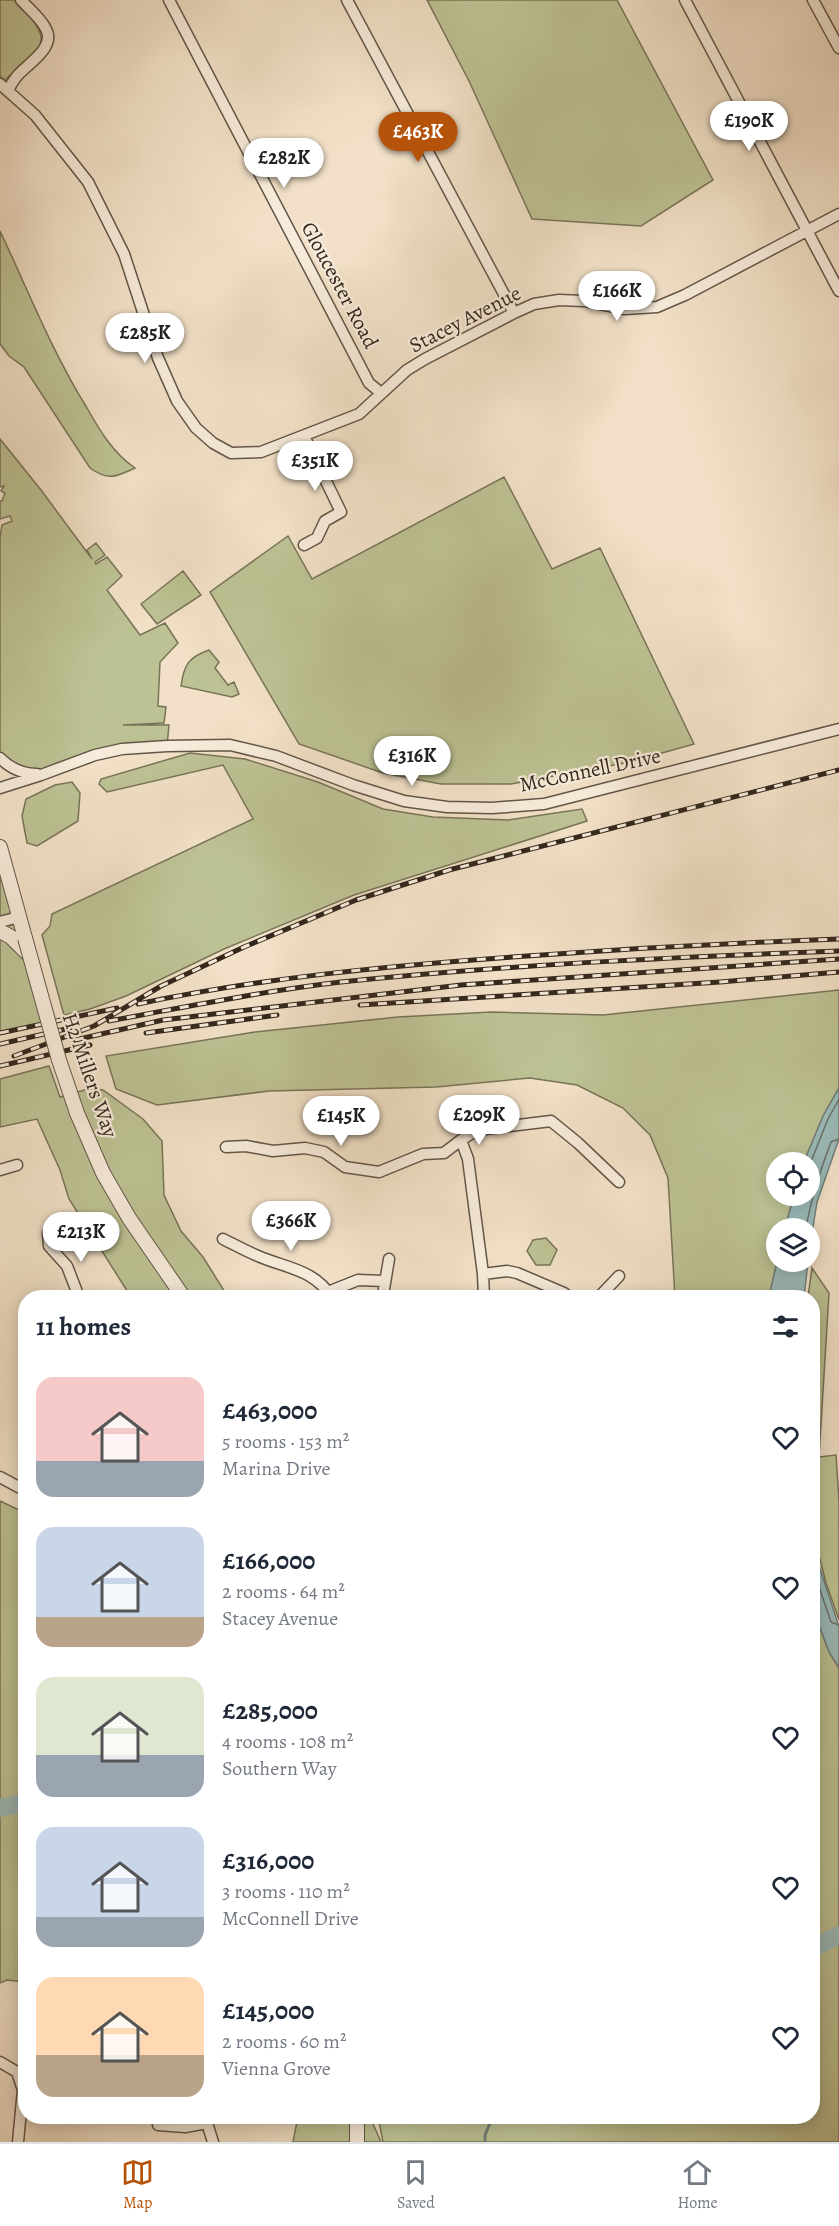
<!DOCTYPE html>
<meta charset="utf-8">
<style>
body{margin:0;font-family:Alegreya,serif;background:#f6f6f7;color:#1f2937;height:100vh;display:flex;flex-direction:column;font-size:22px;white-space:nowrap}
*{box-sizing:border-box;margin:0}
p{font-size:20px;color:#747a83}
.icon{flex:none;width:33px;height:33px;fill:none;stroke:currentColor;stroke-width:2;stroke-linecap:round;stroke-linejoin:round}
.map{position:relative;flex:1;overflow:hidden}
.sheet{position:absolute;left:18px;top:1290px;width:802px;height:834px;display:flex;flex-direction:column;background:#fff;border-radius:24px;box-shadow:0 3px 15px #0003}
.sheet>*{flex:none}
.tools{position:absolute;left:766px;top:1152px;display:grid;gap:12px}
.tools a{display:grid;place-items:center;width:54px;height:54px;border-radius:50%;background:#fff;box-shadow:0 3px 15px #0003;font-size:30px}
.price{position:absolute;translate:-50% -51px;padding:0 14px;border-radius:21px;background:#fff;color:#222;font-size:20px;line-height:39px;filter:drop-shadow(0 2px 3px #0008)}
.price::after{content:'';position:absolute;left:50%;top:36px;width:18px;height:14px;margin-left:-9px;background:inherit;clip-path:polygon(0 0,100% 0,50% 100%)}
.price.selected{background:#b45309;color:#fff}
ul{padding:0;list-style:none}
li{display:flex;align-items:center;gap:18px;height:150px;padding:0 18px}
li span{display:grid;place-items:center;flex:none;width:168px;height:120px;border-radius:18px;color:#555}
li>.icon{margin-inline-start:auto}
span .icon{width:72px;height:72px;fill:#fffc;stroke-width:1}
li b{font-size:26px}
h2{display:flex;justify-content:space-between;align-items:center;height:72px;padding:0 18px;font-size:26px}
.menu{display:flex;justify-content:space-around;align-items:center;height:84px;border-top:2px solid #e0e1e3;background:#fff;font-size:16px;color:#747a83}
.menu a{display:grid;justify-items:center;gap:3px}
.menu .selected{color:#b45309}
.map>svg:first-child{display:block}
.green{fill:#bdc294;stroke:#787458;stroke-width:1.5}
.water{fill:#9cbcbb;stroke:#72807c;stroke-width:1.5}
.lines{fill:none;stroke-linecap:round;stroke-linejoin:round}
.shore{stroke:#68726c;stroke-width:1.5}
.stream{stroke:#72807c;stroke-width:3}
.river{stroke:#9cbcbb;stroke-width:18}
.minor-casing{stroke:#635648;stroke-width:13}
.tertiary-casing{stroke:#635648;stroke-width:16}
.minor{stroke:#f7ecdb;stroke-width:10}
.tertiary{stroke:#f7ecdb;stroke-width:14}
.rail-casing{stroke:#33271d;stroke-width:5}
.rail{stroke:#f7ecdb;stroke-width:3;stroke-dasharray:9;stroke-linecap:butt}
.tertiary-bridge-casing{stroke:#635648;stroke-width:16;stroke-linecap:butt}
.tertiary-bridge{stroke:#f7ecdb;stroke-width:14}
.labels{text-anchor:middle;stroke-width:4.5;stroke-linejoin:round;paint-order:stroke}
.street-label{font-size:21px;fill:#33271d;stroke:#f7ecdb}
</style>
<div class="map">
<svg width="839" height="2142" viewBox="0 0 839 2142">
<rect width="100%" height="100%" fill="#f2e1c8"/>
<filter id="stains"><feTurbulence type="fractalNoise" baseFrequency=".00333" numOctaves="4"/><feColorMatrix values="0 0 0 0 .2 0 0 0 0 .09 0 0 0 0 .02 0 0 0 .5 -.17"/></filter>
<radialGradient id="worn" r=".72"><stop offset=".6" stop-color="#630" stop-opacity="0"/><stop offset="1" stop-color="#630" stop-opacity=".3"/></radialGradient>
<!-- green -->
<path class="green" d="M 0,0 L 15,0 C 56,44 46,43 5,80 L 0,76 Z
M 427,0 L 617,0 L 713,180 L 641,226 L 532,219 L 469,81 Z
M 0,231 C 28,290 52,352 87,408 C 100,431 113,453 135,468 C 116,477 108,481 90,468 L 24,367 L 9,356 L 0,344 Z
M 0,439 L 41,490 L 92,559 L 87,550 L 96,543 L 105,555 L 95,562 L 96,564 L 107,557 L 122,576 L 107,590 L 140,635 L 165,623 L 178,643 L 160,662 L 158,706 L 166,707 L 164,723 L 123,725 L 169,725 L 167,746 L 122,749 L 28,774 L 0,758 L 0,538 L 2,525 L 12,521 L 10,516 L 0,519 L 0,501 L 2,501 L 5,493 L 1,491 L 4,486 L 0,487 Z
M 504,477 L 552,569 L 600,548 L 694,744 L 630,762 L 511,784 L 441,784 L 383,773 L 299,744 L 210,592 L 288,536 L 312,579 Z
M 183,571 L 201,595 L 157,624 L 141,604 Z
M 209,650 L 219,662 L 215,668 L 228,685 L 234,682 L 239,694 L 232,697 L 181,686 C 184,664 189,657 209,650 Z
M 190,753 L 245,759 L 318,782 L 383,809 L 433,817 L 508,820 L 582,809 L 587,821 L 354,895 L 224,949 L 126,996 L 90,1009 L 64,1015 L 42,935 L 50,926 L 52,914 L 253,819 L 223,765 L 107,792 L 99,784 L 101,779 Z
M 72,782 L 80,793 L 78,821 L 37,846 L 27,843 L 22,816 L 26,799 L 55,785 Z
M 0,847 L 47,1022 L 0,1033 Z
M 839,990 L 839,1088 L 823,1116 L 804,1162 L 777,1162 L 777,1196 L 794,1196 L 785,1228 L 777,1228 L 777,1262 L 769,1297 L 675,1297 L 668,1178 L 650,1135 L 623,1108 L 577,1085 L 530,1078 L 436,1087 L 269,1091 L 157,1105 L 116,1089 L 106,1056 L 255,1032 L 398,1017 L 491,1012 L 603,1015 Z
M 49,1066 L 60,1097 L 88,1089 L 103,1090 L 143,1119 L 162,1141 L 164,1195 L 181,1231 L 203,1257 L 228,1297 L 131,1297 L 69,1199 L 60,1170 L 37,1119 L 0,1127 L 0,1079 Z
M 546,1238 L 557,1250 L 550,1265 L 536,1265 L 527,1251 L 533,1240 Z
M 812,1268 L 829,1293 L 819,1457 L 836,1455 L 839,1501 L 839,1620 L 826,1583 L 813,1532 L 813,1298 L 808,1297 Z
M 0,1501 L 25,1513 L 25,1982 L 7,1980 L 0,1983 Z
M 813,1609 L 829,1652 L 839,1668 L 839,2142 L 383,2142 L 378,2117 L 813,2116 Z
M 298,2116 L 370,2117 L 381,2142 L 293,2142 Z"/>
<!-- water -->
<path class="water" d="M 839,1088 L 839,1139 L 817,1202 L 810,1246 L 810,1228 L 785,1228 L 794,1196 L 810,1196 L 810,1162 L 804,1162 L 823,1116 Z
M 777,1262 L 808,1262 L 804,1297 L 769,1297 Z
M 813,1547 L 839,1627 L 839,1668 L 829,1652 L 813,1609 Z"/>
<g class="lines">
<!-- shore -->
<path class="shore" d="M 810,1164 L 828,1119 L 839,1099
M 806,1228 C 811,1199 820,1171 831,1142 L 839,1139
M 813,1569 L 831,1622 L 839,1625"/>
<!-- stream -->
<path class="stream" d="M 437,2121 L 443,2116
M 485,2142 L 485,2135 L 493,2116"/>
<!-- river -->
<path class="river" d="M 0,1808 L 26,1803
M 813,1948 L 839,1935"/>
<!-- minor casing -->
<g class="minor-casing">
<path id="minor" d="M 169,0 L 369,383 L 381,393
M 347,0 L 514,313
M 685,0 L 839,291
M 813,0 L 839,48
M 0,84 L 35,115 L 88,182 L 124,254 L 158,358 L 177,401 L 196,428 L 213,443 L 231,453 L 261,452 L 359,414 L 407,370 L 425,359 L 514,313 L 534,304 L 559,300 L 584,301 L 624,309 L 657,307 L 685,295 L 839,214
M 8,90 C 11,85 14,79 19,74 C 29,63 56,47 46,29 C 41,18 29,9 21,0
M 304,436 L 341,512 L 325,521 L 317,538 L 304,545
M 0,758 C 10,768 23,774 37,774
M 0,788 L 41,775 L 95,755 L 122,749 L 167,746 L 230,745 L 276,756 L 353,785 L 404,801 L 447,807 L 492,808 L 544,804 L 839,729
M 0,922 L 19,917
M 226,1147 L 246,1146 L 273,1151 L 305,1148 L 324,1152 L 345,1167 L 379,1172 L 423,1154 L 444,1153 L 461,1140
M 0,1170 L 17,1165
M 48,1232 L 49,1246 L 67,1266 L 77,1292 L 76,1298
M 223,1239 C 235,1245 246,1251 258,1256 C 285,1268 315,1269 332,1298
M 483,1274 L 507,1271 L 517,1273 L 564,1293 L 570,1298
M 328,1292 L 358,1280 L 384,1281
M 383,1295 L 389,1259
M 484,1298 L 483,1274 L 468,1159 L 461,1140 L 477,1130 L 551,1121 L 578,1143 L 619,1182
M 598,1298 L 619,1276
M 0,1477 L 26,1491
M 0,2062 L 17,2072 L 23,2090 L 18,2142
M 56,2116 L 62,2116
M 208,2117 L 207,2123 L 213,2142
M 158,2125 L 185,2127 L 207,2123"/>
</g>
<!-- tertiary casing -->
<g class="tertiary-casing">
<path id="tertiary" d="M 0,847 L 25,938
M 0,931 L 11,937 L 28,954
M 77,1113 L 103,1173 L 129,1218 L 184,1298
M 357,2142 L 357,2116"/>
</g>
<!-- minor -->
<use href="#minor" class="minor"/>
<!-- tertiary -->
<use href="#tertiary" class="tertiary"/>
<!-- rail casing -->
<g class="rail-casing">
<path id="rail" d="M 138,1004 C 261,978 386,966 512,957 C 621,949 730,943 839,939
M 360,1005 L 720,982 L 839,972
M 109,1021 C 186,1007 263,991 341,982 C 506,965 673,957 839,951
M 0,1033 L 117,1008
M 146,1033 L 277,1015
M 75,1040 L 163,1020 L 461,985 L 839,959
M 0,1044 L 70,1028
M 14,1056 L 94,1026 L 161,986 L 244,947 L 356,900 L 449,870 L 839,770
M 0,1066 L 90,1045"/>
</g>
<!-- rail -->
<use href="#rail" class="rail"/>
<!-- tertiary-bridge casing -->
<g class="tertiary-bridge-casing">
<path id="tertiary-bridge" d="M 25,938 L 59,1060 L 77,1113"/>
</g>
<!-- tertiary-bridge -->
<use href="#tertiary-bridge" class="tertiary-bridge"/>
</g>
<g class="labels">
<!-- street labels -->
<g class="street-label">
<text transform="translate(340 285) rotate(62)" y="7">Gloucester Road</text>
<text transform="translate(465 319) rotate(-27)" y="7">Stacey Avenue</text>
<text transform="translate(590 770) rotate(-12)" y="7">McConnell Drive</text>
<text transform="translate(90 1075) rotate(71)" y="7">H2 Millers Way</text>
</g>
</g>
<rect width="100%" height="100%" filter="url(#stains)"/>
<rect width="100%" height="100%" fill="url(#worn)"/>
</svg>
<div class="tools">
<a><svg class="icon" aria-label="locate" viewBox="0 0 24 24"><circle cx="12" cy="12" r="6"/><path d="M12 2v4M12 18v4M2 12h4M18 12h4"/></svg></a>
<a><svg class="icon" aria-label="layers" viewBox="0 0 24 24"><path d="M12 4l9 5-9 5-9-5zM3 14l9 5 9-5"/></svg></a>
</div>
<b class="price" style="left:749px;top:152px">£190K</b>
<b class="price selected" style="left:418px;top:163px">£463K</b>
<b class="price" style="left:284px;top:189px">£282K</b>
<b class="price" style="left:617px;top:322px">£166K</b>
<b class="price" style="left:145px;top:364px">£285K</b>
<b class="price" style="left:315px;top:492px">£351K</b>
<b class="price" style="left:412px;top:787px">£316K</b>
<b class="price" style="left:479px;top:1146px">£209K</b>
<b class="price" style="left:341px;top:1147px">£145K</b>
<b class="price" style="left:291px;top:1252px">£366K</b>
<b class="price" style="left:81px;top:1263px">£213K</b>
<section class="sheet">
<h2>11 homes<svg class="icon" aria-label="filters" viewBox="0 0 24 24"><path d="M4 7h16M4 17h16"/><circle cx="9" cy="7" r="2"/><circle cx="15" cy="17" r="2"/></svg></h2>
<ul>
<li><span style="background:linear-gradient(#f6c9c9 70%,#9aa5b1 0)"><svg class="icon" aria-label="home" viewBox="0 0 24 24"><path d="M3 11l9-7 9 7M6 9v11h12V9"/></svg></span><div><b>£463,000</b><p>5 rooms · 153 m²</p><p>Marina Drive</p></div><svg class="icon" aria-label="heart" viewBox="0 0 24 24"><path d="M12 20l-8-8c-3-5 5-10 8-4 3-6 11-1 8 4z"/></svg></li>
<li><span style="background:linear-gradient(#c9d6e8 75%,#b9a48a 0)"><svg class="icon" aria-label="home" viewBox="0 0 24 24"><path d="M3 11l9-7 9 7M6 9v11h12V9"/></svg></span><div><b>£166,000</b><p>2 rooms · 64 m²</p><p>Stacey Avenue</p></div><svg class="icon" aria-label="heart" viewBox="0 0 24 24"><path d="M12 20l-8-8c-3-5 5-10 8-4 3-6 11-1 8 4z"/></svg></li>
<li><span style="background:linear-gradient(#dfe7d0 65%,#9aa5b1 0)"><svg class="icon" aria-label="home" viewBox="0 0 24 24"><path d="M3 11l9-7 9 7M6 9v11h12V9"/></svg></span><div><b>£285,000</b><p>4 rooms · 108 m²</p><p>Southern Way</p></div><svg class="icon" aria-label="heart" viewBox="0 0 24 24"><path d="M12 20l-8-8c-3-5 5-10 8-4 3-6 11-1 8 4z"/></svg></li>
<li><span style="background:linear-gradient(#c9d6e8 75%,#9aa5b1 0)"><svg class="icon" aria-label="home" viewBox="0 0 24 24"><path d="M3 11l9-7 9 7M6 9v11h12V9"/></svg></span><div><b>£316,000</b><p>3 rooms · 110 m²</p><p>McConnell Drive</p></div><svg class="icon" aria-label="heart" viewBox="0 0 24 24"><path d="M12 20l-8-8c-3-5 5-10 8-4 3-6 11-1 8 4z"/></svg></li>
<li><span style="background:linear-gradient(#ffd9b3 65%,#b9a48a 0)"><svg class="icon" aria-label="home" viewBox="0 0 24 24"><path d="M3 11l9-7 9 7M6 9v11h12V9"/></svg></span><div><b>£145,000</b><p>2 rooms · 60 m²</p><p>Vienna Grove</p></div><svg class="icon" aria-label="heart" viewBox="0 0 24 24"><path d="M12 20l-8-8c-3-5 5-10 8-4 3-6 11-1 8 4z"/></svg></li>
</ul>
</section>
</div>
<nav class="menu">
<a class="selected"><svg class="icon" aria-label="map" viewBox="0 0 24 24"><path d="M3 6l6-2 6 2 6-2v14l-6 2-6-2-6 2zM9 4v14M15 6v14"/></svg>Map</a>
<a><svg class="icon" aria-label="saved" viewBox="0 0 24 24"><path d="M7 4h10v16l-5-4-5 4z"/></svg>Saved</a>
<a><svg class="icon" aria-label="home" viewBox="0 0 24 24"><path d="M3 11l9-7 9 7M6 9v11h12V9"/></svg>Home</a>
</nav>
